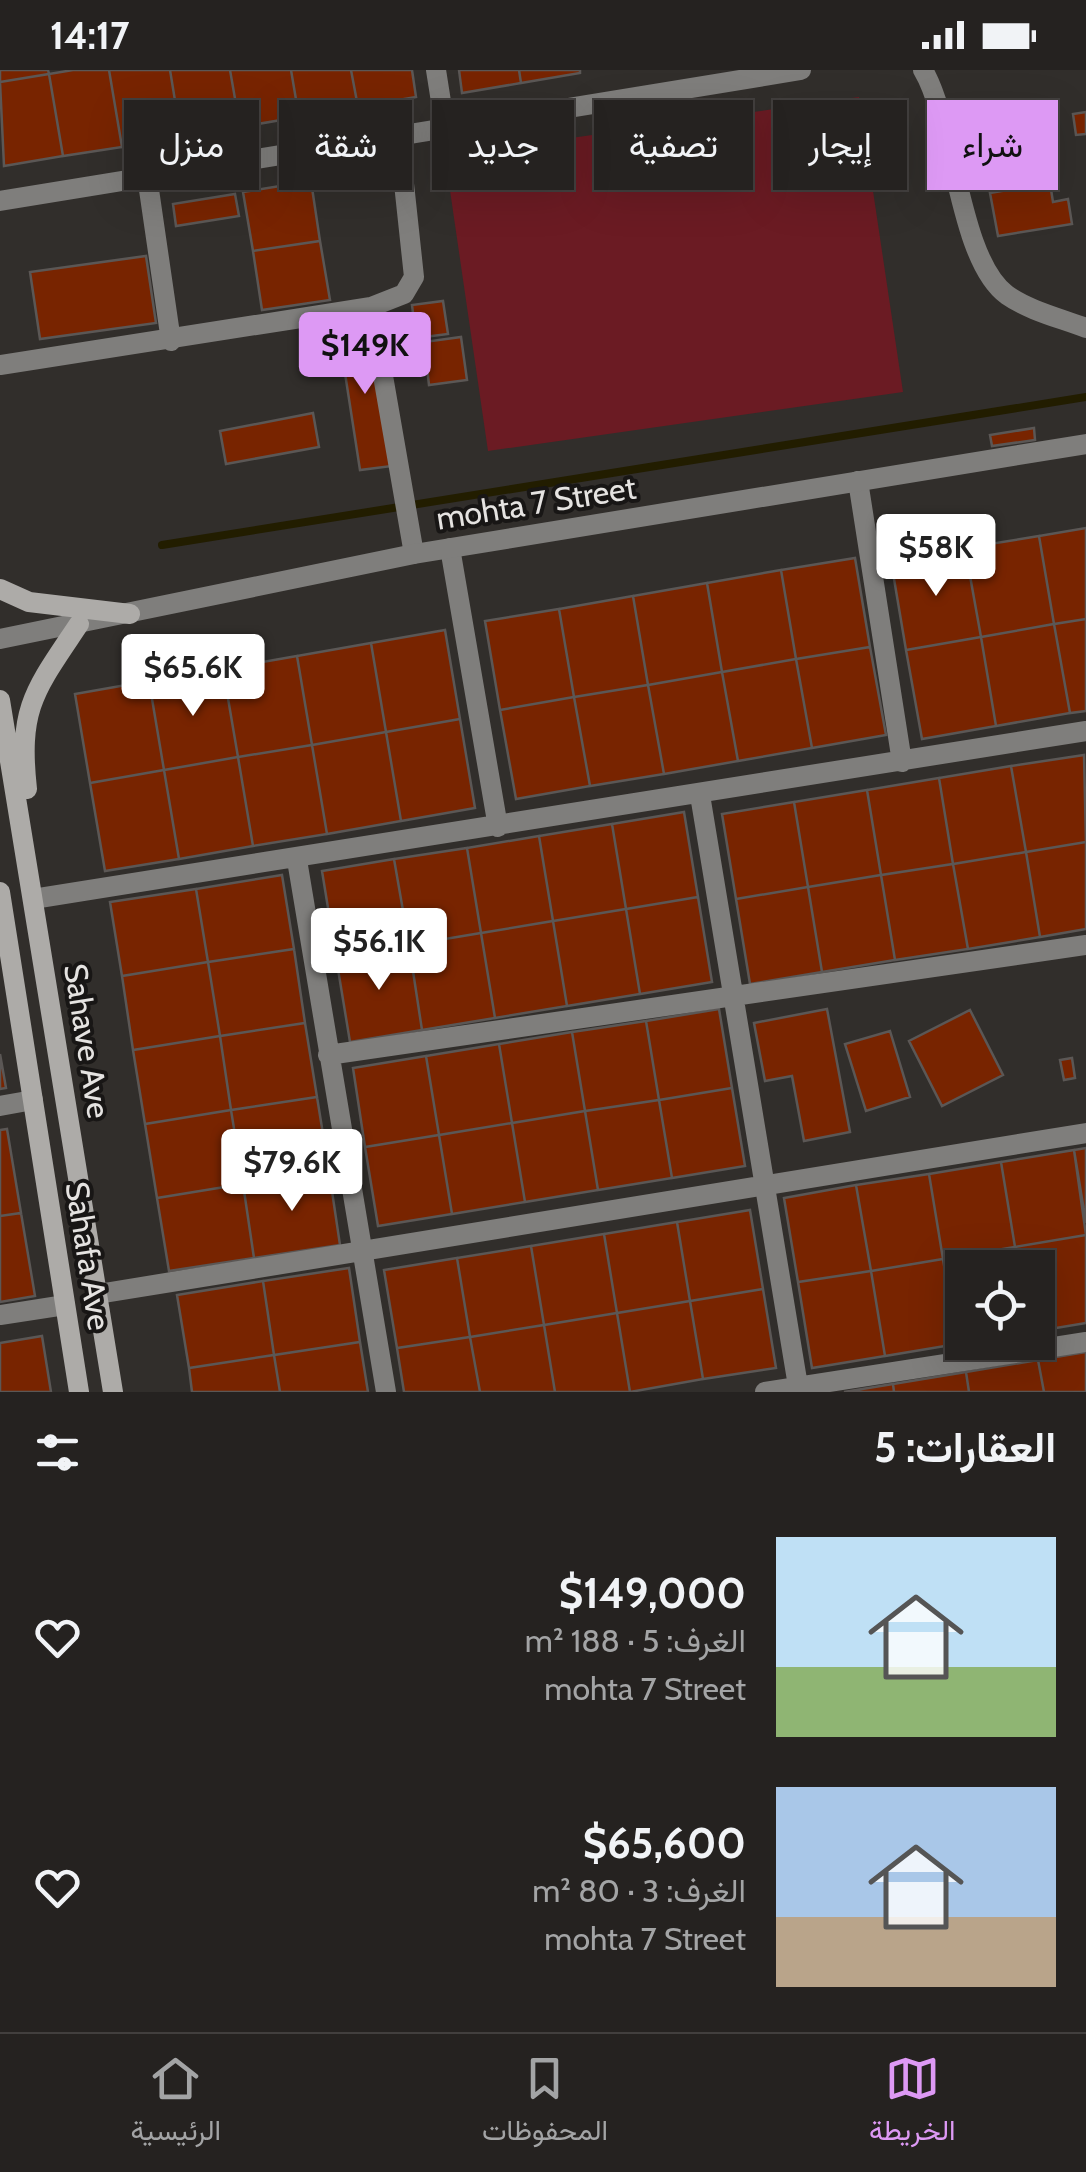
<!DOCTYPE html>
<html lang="ar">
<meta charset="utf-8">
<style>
body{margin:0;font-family:Cabin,Vazirmatn,sans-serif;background:#2d2a29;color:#f1f3f6;direction:rtl;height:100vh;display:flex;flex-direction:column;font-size:38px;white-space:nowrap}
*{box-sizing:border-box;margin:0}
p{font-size:32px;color:#a3a4a5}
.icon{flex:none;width:55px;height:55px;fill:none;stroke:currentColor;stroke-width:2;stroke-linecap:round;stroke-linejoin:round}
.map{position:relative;height:1322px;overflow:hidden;direction:ltr}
.panel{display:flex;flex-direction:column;background:#252220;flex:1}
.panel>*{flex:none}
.guide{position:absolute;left:30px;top:30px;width:1028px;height:90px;direction:rtl;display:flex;gap:20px}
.fabs{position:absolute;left:945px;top:1180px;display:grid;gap:20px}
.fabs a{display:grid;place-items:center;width:110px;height:110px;border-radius:0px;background:#252220;box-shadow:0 10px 40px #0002,0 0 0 2px #423f3e;font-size:50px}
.price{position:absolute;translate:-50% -85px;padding:0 22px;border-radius:10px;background:#fff;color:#222;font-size:32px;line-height:65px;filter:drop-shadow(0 2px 5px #0008)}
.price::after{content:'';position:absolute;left:50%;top:60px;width:30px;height:22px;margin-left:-15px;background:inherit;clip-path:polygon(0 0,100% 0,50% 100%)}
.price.selected{background:#dd99f4;color:#111}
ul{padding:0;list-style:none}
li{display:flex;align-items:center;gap:30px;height:250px;padding:0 30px}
li span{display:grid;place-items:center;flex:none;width:280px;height:200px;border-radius:0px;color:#555}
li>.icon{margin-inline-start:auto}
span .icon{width:120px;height:120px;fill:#fffc;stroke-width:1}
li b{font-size:42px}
h2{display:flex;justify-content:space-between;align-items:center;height:120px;padding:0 30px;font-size:42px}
.chip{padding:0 35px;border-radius:0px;background:#252220;box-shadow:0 10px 40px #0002,0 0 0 2px #423f3e;font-size:35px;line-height:90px}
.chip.selected{background:#dd99f4;color:#111}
.status{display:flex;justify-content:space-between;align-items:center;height:70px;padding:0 50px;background:#252220;direction:ltr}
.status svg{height:28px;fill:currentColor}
.tab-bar{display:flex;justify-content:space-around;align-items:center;height:140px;border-top:2px solid #423f3e;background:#252220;font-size:28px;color:#a3a4a5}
.tab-bar a{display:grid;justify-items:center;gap:5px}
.tab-bar .selected{color:#dd99f4}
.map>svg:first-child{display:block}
.green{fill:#6b1b23}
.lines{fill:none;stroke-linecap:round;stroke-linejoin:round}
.stream{stroke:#221d00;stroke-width:8}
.building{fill:#782400;stroke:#5b5755;stroke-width:2.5}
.minor{stroke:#7f7e7c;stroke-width:20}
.tertiary{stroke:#7f7e7c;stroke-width:20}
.secondary{stroke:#adaba8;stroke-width:20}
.labels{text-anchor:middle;stroke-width:8;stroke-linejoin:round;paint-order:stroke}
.street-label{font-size:32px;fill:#e5e3e1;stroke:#181615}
</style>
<div class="status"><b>14:17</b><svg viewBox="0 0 49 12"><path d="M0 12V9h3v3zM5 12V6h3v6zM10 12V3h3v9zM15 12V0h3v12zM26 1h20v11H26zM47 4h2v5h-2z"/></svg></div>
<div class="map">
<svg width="1086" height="1322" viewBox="0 0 1086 1322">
<rect width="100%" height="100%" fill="#312e2b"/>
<!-- green -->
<path class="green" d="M 859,27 L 903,322 L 488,381 L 445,86 Z"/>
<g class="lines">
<!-- stream -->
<path class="stream" d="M 162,475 L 1086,327"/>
</g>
<!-- building -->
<path class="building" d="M 0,0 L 48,0 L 49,4 L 0,12 Z
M 73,0 L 109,0 L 122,77 L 63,86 L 49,4 Z
M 109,0 L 170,0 L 181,67 L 122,77 Z
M 170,0 L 230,0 L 240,57 L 181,67 Z
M 230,0 L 291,0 L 299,47 L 240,57 Z
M 291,0 L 351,0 L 358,37 L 299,47 Z
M 351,0 L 412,0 L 416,27 L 358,37 Z
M 459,0 L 519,0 L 521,13 L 462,23 Z
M 519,0 L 580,0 L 580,3 L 521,13 Z
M 49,4 L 63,86 L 4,96 L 0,12 Z
M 1086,42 L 1086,64 L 1076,65 L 1073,44 Z
M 1017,55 L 1020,74 L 1030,72 L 1032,89 L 1001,94 L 996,58 Z
M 311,111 L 320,171 L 253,181 L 243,122 Z
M 1050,113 L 1053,132 L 1068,129 L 1072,154 L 998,166 L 990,123 Z
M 235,124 L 239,146 L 176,156 L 173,134 Z
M 320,171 L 330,230 L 262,240 L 253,181 Z
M 146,186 L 156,253 L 40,269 L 30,202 Z
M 443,231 L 448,264 L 416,268 L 412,235 Z
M 370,253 L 392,396 L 360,400 L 338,258 Z
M 461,267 L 467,310 L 429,315 L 424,272 Z
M 313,343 L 319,377 L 226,394 L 220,361 Z
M 1034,358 L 1035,370 L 992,376 L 990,365 Z
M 1086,458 L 1086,549 L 1054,554 L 1039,466 Z
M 1039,466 L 1054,554 L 981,567 L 965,478 Z
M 965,478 L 981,567 L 906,580 L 891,491 Z
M 855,488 L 870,577 L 796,589 L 781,500 Z
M 781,500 L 796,589 L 722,602 L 707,513 Z
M 707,513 L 722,602 L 648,615 L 633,526 Z
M 633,526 L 648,615 L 574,627 L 559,539 Z
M 559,539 L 574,627 L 500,640 L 485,551 Z
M 1086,549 L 1086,641 L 1070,643 L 1054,554 Z
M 1054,554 L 1070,643 L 996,656 L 981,567 Z
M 445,560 L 460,649 L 386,662 L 371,573 Z
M 981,567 L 996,656 L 922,669 L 906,580 Z
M 371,573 L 386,662 L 312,675 L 297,586 Z
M 870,577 L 886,665 L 812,678 L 796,589 Z
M 297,586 L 312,675 L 238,687 L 223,599 Z
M 796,589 L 812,678 L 738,691 L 722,602 Z
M 223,599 L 238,687 L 164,700 L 149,611 Z
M 722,602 L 738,691 L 664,704 L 648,615 Z
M 149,611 L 164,700 L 90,713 L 75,624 Z
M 648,615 L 664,704 L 590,716 L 574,627 Z
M 574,627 L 590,716 L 516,729 L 500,640 Z
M 460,649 L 475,738 L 401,751 L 386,662 Z
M 386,662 L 401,751 L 327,764 L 312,675 Z
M 312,675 L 327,764 L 253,776 L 238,687 Z
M 1084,685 L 1086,772 L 1026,782 L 1011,696 Z
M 238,687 L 253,776 L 179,789 L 164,700 Z
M 1011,696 L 1026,782 L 953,794 L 939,708 Z
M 164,700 L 179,789 L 105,801 L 90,713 Z
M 939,708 L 953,794 L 881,805 L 867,720 Z
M 867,720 L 881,805 L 808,817 L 794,732 Z
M 794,732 L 808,817 L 736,829 L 722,744 Z
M 684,742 L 698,827 L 626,839 L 612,754 Z
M 612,754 L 626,839 L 553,851 L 539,766 Z
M 539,766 L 553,851 L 481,863 L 467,778 Z
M 1086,772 L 1086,859 L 1040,867 L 1026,782 Z
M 467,778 L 481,863 L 409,875 L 394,789 Z
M 1026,782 L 1040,867 L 968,879 L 953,794 Z
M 394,789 L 409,875 L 336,887 L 322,801 Z
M 953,794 L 968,879 L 895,890 L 881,805 Z
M 282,805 L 294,879 L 208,892 L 196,819 Z
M 881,805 L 895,890 L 822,902 L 808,817 Z
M 808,817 L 822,902 L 750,914 L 736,829 Z
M 196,819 L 208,892 L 122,906 L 110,832 Z
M 698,827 L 712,912 L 640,924 L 626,839 Z
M 626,839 L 640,924 L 567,936 L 553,851 Z
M 553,851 L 567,936 L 495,948 L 481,863 Z
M 481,863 L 495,948 L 422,960 L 409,875 Z
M 409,875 L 422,960 L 350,972 L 336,887 Z
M 294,879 L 305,953 L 220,966 L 208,892 Z
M 208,892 L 220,966 L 133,980 L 122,906 Z
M 719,939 L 732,1018 L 659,1030 L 646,951 Z
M 827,939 L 850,1062 L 804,1071 L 792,1006 L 765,1011 L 754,953 Z
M 970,940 L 1003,1005 L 942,1036 L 909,971 Z
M 646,951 L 659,1030 L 585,1041 L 572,962 Z
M 305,953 L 317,1027 L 231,1040 L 220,966 Z
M 890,961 L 910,1027 L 866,1041 L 845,974 Z
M 572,962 L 585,1041 L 512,1053 L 499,974 Z
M 220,966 L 231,1040 L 145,1054 L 133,980 Z
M 499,974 L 512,1053 L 439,1065 L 426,986 Z
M 0,984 L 6,1018 L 0,1019 Z
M 426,986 L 439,1065 L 365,1077 L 353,998 Z
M 1072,988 L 1075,1008 L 1064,1010 L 1060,990 Z
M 732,1018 L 745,1096 L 672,1108 L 659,1030 Z
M 317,1027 L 329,1101 L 243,1114 L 231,1040 Z
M 659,1030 L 672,1108 L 598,1120 L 585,1041 Z
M 231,1040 L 243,1114 L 157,1128 L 145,1054 Z
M 585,1041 L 598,1120 L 525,1132 L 512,1053 Z
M 512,1053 L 525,1132 L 452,1144 L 439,1065 Z
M 7,1059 L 21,1143 L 0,1146 L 0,1060 Z
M 439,1065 L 452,1144 L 378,1156 L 365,1077 Z
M 1086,1078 L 1086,1153 L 1074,1080 Z
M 1074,1080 L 1086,1165 L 1015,1177 L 1001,1092 Z
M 1001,1092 L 1015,1177 L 943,1189 L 929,1104 Z
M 329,1101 L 340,1175 L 254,1188 L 243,1114 Z
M 929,1104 L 943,1189 L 871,1201 L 856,1115 Z
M 243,1114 L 254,1188 L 169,1201 L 157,1128 Z
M 856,1115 L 871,1201 L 798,1212 L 784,1128 Z
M 750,1140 L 763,1219 L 690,1231 L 677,1152 Z
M 21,1143 L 35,1226 L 0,1232 L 0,1146 Z
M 677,1152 L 690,1231 L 617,1243 L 604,1164 Z
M 604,1164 L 617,1243 L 544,1255 L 531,1176 Z
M 1086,1165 L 1086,1253 L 1038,1261 L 1038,1198 L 1019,1198 L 1015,1177 Z
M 531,1176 L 544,1255 L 470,1267 L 457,1188 Z
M 1015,1177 L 1019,1198 L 962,1198 L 962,1272 L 967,1272 L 957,1274 L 943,1189 Z
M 457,1188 L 470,1267 L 397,1278 L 384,1200 Z
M 943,1189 L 957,1274 L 885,1286 L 871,1201 Z
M 349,1198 L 360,1272 L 274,1285 L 263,1211 Z
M 871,1201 L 885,1286 L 812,1298 L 798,1212 Z
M 263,1211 L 274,1285 L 189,1298 L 177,1225 Z
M 763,1219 L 776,1298 L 703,1309 L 690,1231 Z
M 690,1231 L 703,1309 L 630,1322 L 617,1243 Z
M 617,1243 L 630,1322 L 555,1322 L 544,1255 Z
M 544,1255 L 555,1322 L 480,1322 L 470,1267 Z
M 42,1266 L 51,1322 L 0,1322 L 0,1273 Z
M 470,1267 L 480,1322 L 404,1322 L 397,1278 Z
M 360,1272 L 368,1322 L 280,1322 L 274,1285 Z
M 1086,1282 L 1086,1322 L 1044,1322 L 1038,1290 Z
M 274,1285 L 280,1322 L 192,1322 L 189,1298 Z
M 1038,1290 L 1044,1322 L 969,1322 L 966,1302 Z
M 966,1302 L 969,1322 L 894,1322 L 893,1314 Z
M 893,1314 L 894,1322 L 844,1322 Z"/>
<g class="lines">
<!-- minor -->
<path class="minor" d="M 436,0 L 445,57
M 923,0 C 955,54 958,189 1007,225 C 1030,241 1060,248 1086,258
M 399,67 L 414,207 L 404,224 L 371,237 L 414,484
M 147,106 L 171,271
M 0,131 L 801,0
M 0,295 L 371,237
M 858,411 L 902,692
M 450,478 L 498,757
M 700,725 L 799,1322
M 297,790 L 386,1322
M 33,829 L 1086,661
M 328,985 L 1086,875
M 0,1036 L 33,1030
M 98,1224 L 1086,1063
M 0,1245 L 65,1235
M 765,1322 L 1086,1272"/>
<!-- tertiary -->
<path class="tertiary" d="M 0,569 L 414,484 L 1086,374"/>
<!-- secondary -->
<path class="secondary" d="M 0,519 L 29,532 L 130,544
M 0,630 L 113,1322
M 27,719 C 18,637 35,620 79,554
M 0,822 L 79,1322"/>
</g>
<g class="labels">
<!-- street labels -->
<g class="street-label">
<text transform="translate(536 433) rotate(-9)" y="11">mohta 7 Street</text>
<text transform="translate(87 971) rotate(81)" y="11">Sahave Ave</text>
<text transform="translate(88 1186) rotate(81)" y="11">Sahafa Ave</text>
</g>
</g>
</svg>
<div class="fabs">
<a><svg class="icon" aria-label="locate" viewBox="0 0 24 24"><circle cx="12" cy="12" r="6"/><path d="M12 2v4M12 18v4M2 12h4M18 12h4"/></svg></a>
</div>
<b class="price selected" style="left:365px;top:327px">$149K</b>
<b class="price" style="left:936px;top:529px">$58K</b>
<b class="price" style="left:193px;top:649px">$65.6K</b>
<b class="price" style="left:379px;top:923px">$56.1K</b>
<b class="price" style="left:292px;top:1144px">$79.6K</b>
<div class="guide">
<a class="chip selected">شراء</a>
<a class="chip">إيجار</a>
<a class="chip">تصفية</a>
<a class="chip">جديد</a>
<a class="chip">شقة</a>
<a class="chip">منزل</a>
</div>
</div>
<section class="panel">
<h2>العقارات: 5<svg class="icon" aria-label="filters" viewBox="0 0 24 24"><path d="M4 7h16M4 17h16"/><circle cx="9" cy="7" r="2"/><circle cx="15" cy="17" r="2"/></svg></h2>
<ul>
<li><span style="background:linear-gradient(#bfe0f5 65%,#8fb573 0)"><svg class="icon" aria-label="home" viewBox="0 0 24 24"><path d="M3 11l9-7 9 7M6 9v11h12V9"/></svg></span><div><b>$149,000</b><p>الغرف: 5 · 188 m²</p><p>mohta 7 Street</p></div><svg class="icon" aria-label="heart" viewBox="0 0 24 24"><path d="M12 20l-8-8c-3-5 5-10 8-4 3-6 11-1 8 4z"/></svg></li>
<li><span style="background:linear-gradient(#a9c7e8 65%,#b9a48a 0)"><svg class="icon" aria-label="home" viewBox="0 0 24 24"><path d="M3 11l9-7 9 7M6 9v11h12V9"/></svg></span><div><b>$65,600</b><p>الغرف: 3 · 80 m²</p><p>mohta 7 Street</p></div><svg class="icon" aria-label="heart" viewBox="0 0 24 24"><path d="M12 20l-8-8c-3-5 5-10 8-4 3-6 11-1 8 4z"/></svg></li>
</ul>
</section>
<nav class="tab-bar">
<a class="selected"><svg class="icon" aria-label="map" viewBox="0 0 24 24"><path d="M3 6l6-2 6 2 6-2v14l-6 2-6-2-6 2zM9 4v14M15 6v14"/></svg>الخريطة</a>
<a><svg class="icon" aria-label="saved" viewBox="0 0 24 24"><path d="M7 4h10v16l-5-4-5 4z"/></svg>المحفوظات</a>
<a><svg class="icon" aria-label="home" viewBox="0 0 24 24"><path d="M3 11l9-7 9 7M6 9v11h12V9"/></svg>الرئيسية</a>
</nav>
